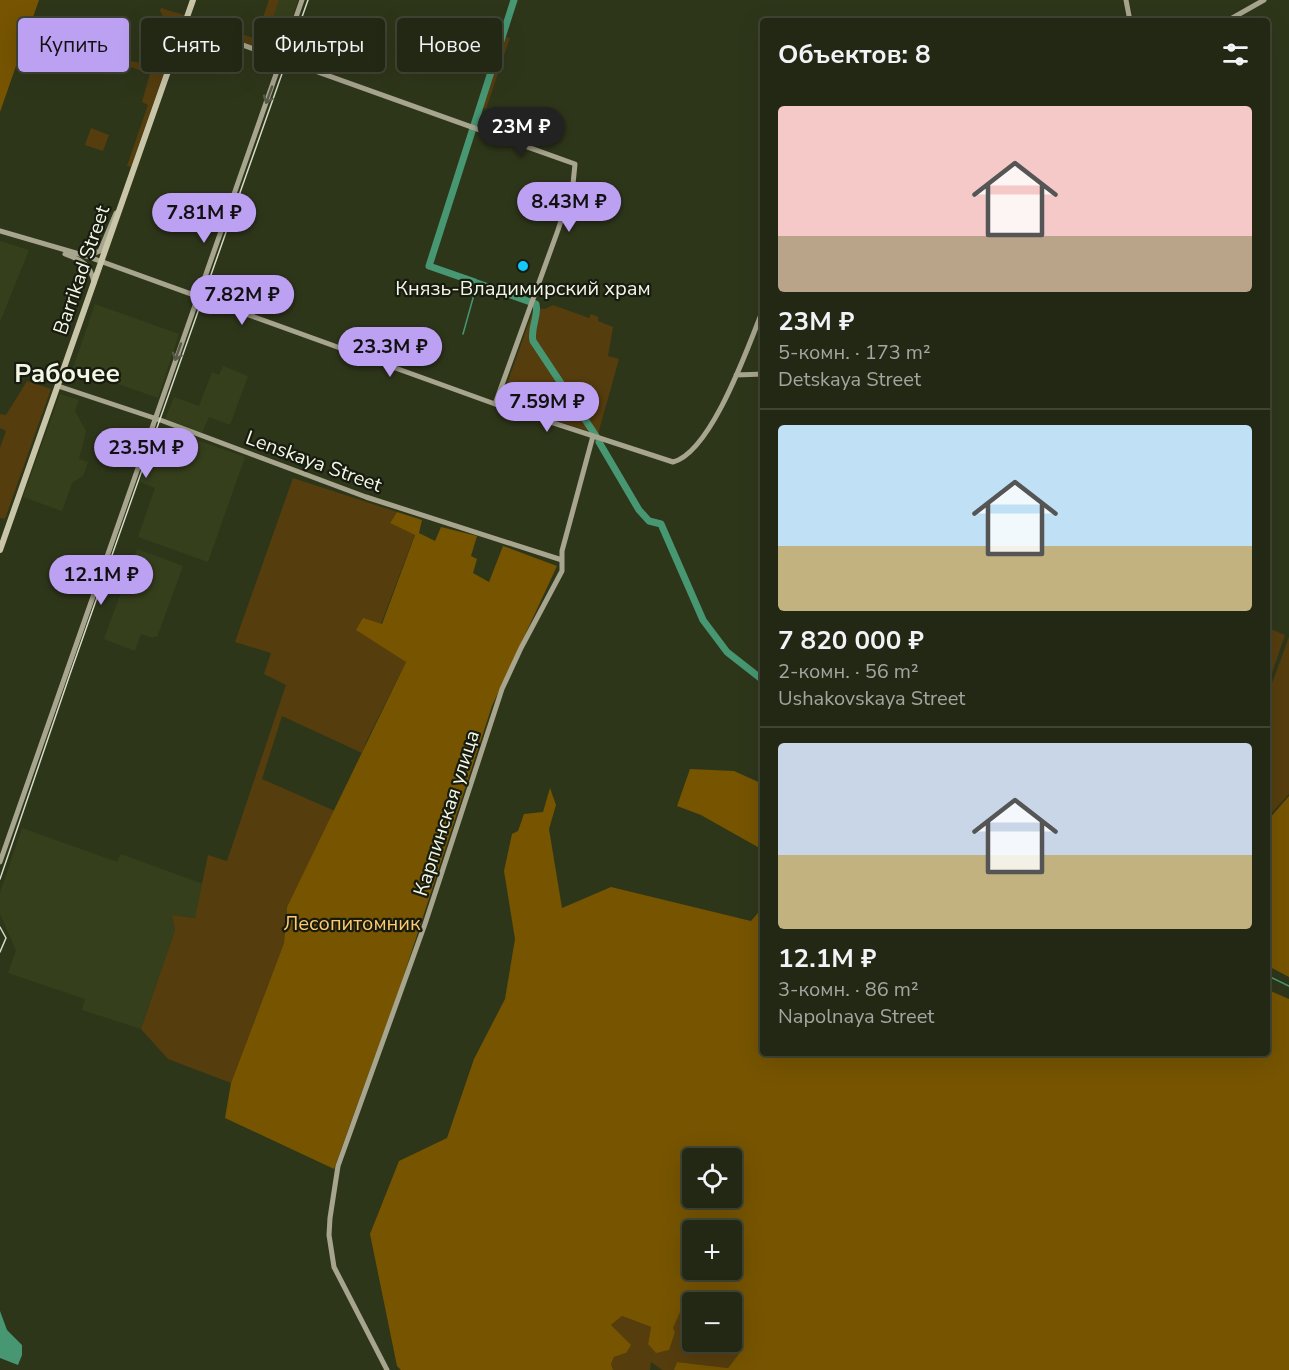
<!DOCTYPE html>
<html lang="ru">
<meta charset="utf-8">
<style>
body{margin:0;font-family:"Nunito Sans",sans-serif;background:#2e3422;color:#f1f3f6;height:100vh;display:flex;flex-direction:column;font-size:22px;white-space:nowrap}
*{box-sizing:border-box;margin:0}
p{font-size:20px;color:#a2a6a0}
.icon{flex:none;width:33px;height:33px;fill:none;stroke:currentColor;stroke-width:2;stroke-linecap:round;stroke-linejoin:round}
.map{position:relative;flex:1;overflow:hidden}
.drawer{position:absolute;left:760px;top:18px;width:510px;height:1038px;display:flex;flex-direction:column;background:#222814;border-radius:6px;box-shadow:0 6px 24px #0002,0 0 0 2px #3f4434}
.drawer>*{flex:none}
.guide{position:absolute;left:18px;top:18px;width:570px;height:54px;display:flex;gap:12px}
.tools{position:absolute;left:682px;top:1148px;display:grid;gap:12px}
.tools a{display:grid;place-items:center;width:60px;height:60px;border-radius:6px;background:#222814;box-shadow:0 6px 24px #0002,0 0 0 2px #3f4434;font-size:30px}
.price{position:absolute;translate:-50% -51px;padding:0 14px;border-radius:21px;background:#bca0f2;color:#111;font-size:20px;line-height:39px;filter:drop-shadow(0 2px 3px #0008)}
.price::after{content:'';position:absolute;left:50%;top:36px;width:18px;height:14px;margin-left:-9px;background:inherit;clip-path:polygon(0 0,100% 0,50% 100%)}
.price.current{background:#222;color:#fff}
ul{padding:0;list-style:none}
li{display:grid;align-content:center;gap:12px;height:318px;padding:0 18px}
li+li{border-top:2px solid #3f4434}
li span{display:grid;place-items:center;height:186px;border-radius:6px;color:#555}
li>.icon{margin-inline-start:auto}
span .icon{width:108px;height:108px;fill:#fffc;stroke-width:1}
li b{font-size:26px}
h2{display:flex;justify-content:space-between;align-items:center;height:72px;padding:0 18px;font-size:26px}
.tag{padding:0 21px;border-radius:6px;background:#222814;box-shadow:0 6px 24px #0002,0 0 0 2px #3f4434;font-size:21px;line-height:54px}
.tag.current{background:#bca0f2;color:#111}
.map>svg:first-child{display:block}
.built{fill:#363f1c}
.green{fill:#553d0e}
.forest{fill:#765400;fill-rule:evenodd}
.water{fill:#479773}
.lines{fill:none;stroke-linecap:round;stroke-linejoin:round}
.stream{stroke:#479773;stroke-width:1.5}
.river{stroke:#479773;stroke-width:7}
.secondary{stroke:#a8a58f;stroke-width:5}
.primary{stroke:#c9c5a8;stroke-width:6}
.tram{stroke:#d5dbc8;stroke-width:1.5}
.oneway{stroke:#595949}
.poi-dot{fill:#10cafa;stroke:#181b0f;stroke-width:2}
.labels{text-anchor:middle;stroke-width:4.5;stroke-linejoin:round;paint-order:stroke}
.street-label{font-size:20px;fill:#f2f7e6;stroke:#181b0f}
.poi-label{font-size:20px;fill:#f2f7e6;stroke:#181b0f}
.park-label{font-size:20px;fill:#feca6b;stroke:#181b0f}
.district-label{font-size:26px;font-weight:bold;fill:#f2f7e6;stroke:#181b0f}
</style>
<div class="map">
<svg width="1289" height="1370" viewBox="0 0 1289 1370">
<rect width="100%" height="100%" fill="#2e361a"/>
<!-- built -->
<path class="built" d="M 269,0 L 298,0 L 285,40 L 259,30 Z
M 0,241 L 29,250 L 0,322 Z
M 95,304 L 179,334 L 158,398 L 73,368 Z
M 223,366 L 248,376 L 230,425 L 209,417 L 202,433 L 165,419 L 174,397 L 199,406 L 212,372 L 219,375 Z
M 60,394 L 79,400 L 75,411 L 86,431 L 79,459 L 88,462 L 83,476 L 72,483 L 62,511 L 23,497 Z
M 159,427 L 245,457 L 208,562 L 138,537 L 155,488 L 140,482 Z
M 137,549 L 183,566 L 157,637 L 154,636 L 153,638 L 141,634 L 135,651 L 104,639 Z
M 22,828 L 117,862 L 121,854 L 203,884 L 195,918 L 172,915 L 175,930 L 141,1029 L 82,1010 L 85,999 L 8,973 L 16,950 L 0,914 L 0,893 Z"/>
<!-- green -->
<path class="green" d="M 269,0 L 279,0 L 272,21 L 289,26 L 285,40 L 259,30 Z
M 161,8 L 184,15 L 131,167 L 127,166 L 148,105 L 142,102 L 150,74 L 120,63 L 121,59 L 161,67 L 157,54 L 147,50 L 149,43 L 161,37 L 171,40 L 176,25 L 166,22 L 160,11 Z
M 214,18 L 217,19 L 216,25 L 262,41 L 264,35 L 269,37 L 264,50 L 210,30 Z
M 503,36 L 510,38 L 486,109 L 481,107 Z
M 91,128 L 109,135 L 103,151 L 85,145 Z
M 553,305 L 589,318 L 591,314 L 598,317 L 598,321 L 613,327 L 608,356 L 619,359 L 598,434 L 505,404 L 503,395 L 534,308 L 545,309 Z
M 27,381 L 51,389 L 5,519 L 0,518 L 0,448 L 6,431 L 0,428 L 0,414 L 6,415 Z
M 293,478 L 397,512 L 390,523 L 415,534 L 381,624 L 406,662 L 366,742 L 362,753 L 282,716 L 262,779 L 335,811 L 287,907 L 284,943 L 231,1083 L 168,1059 L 141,1029 L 175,930 L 172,915 L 195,918 L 208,855 L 227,861 L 286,685 L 264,674 L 271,653 L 235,642 Z
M 1268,628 L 1285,635 L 1268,685 Z
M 1289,637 L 1289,794 L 1268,817 L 1268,694 Z
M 683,1298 L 727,1301 L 693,1302 L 693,1341 L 732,1341 L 732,1335 L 744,1335 L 738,1355 L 728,1368 L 677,1362 L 674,1370 L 662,1370 L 651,1362 L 650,1370 L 613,1370 L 611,1364 L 614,1357 L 626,1353 L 610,1326 L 622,1316 L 651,1327 L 648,1344 C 669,1330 678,1325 683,1298 Z"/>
<!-- forest -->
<path class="forest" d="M 0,0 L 39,0 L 0,112 Z
M 397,512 L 422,520 L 419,533 L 435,541 L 441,527 L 477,536 L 471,556 L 477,559 L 473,573 L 489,582 L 503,546 L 557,566 L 492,706 L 401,984 L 334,1169 L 225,1118 L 231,1083 L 284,943 L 287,907 L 406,662 L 356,630 L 363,618 L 382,624 L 415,535 L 390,523 Z
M 690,769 L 734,771 L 763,784 L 763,850 L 701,815 L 677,806 Z
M 550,788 L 556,805 L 549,829 L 562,908 L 611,887 L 751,921 L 763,907 L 764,1053 L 1268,1053 L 1268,990 L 1289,999 L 1289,1370 L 674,1370 L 677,1362 L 728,1368 L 738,1355 L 744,1336 L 732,1335 L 732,1302 L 683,1298 L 681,1310 L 673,1328 L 675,1332 L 669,1350 L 656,1353 L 648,1344 L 651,1327 L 622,1316 L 611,1325 L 631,1345 L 626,1353 L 614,1357 L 611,1364 L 613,1370 L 401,1370 L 397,1366 L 370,1234 L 399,1161 L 447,1138 L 474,1059 L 505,999 L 515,939 L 504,871 L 512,834 L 518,831 L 524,814 L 543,812 ZM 693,1158 L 732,1158 L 732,1197 L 693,1197 ZM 693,1230 L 732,1230 L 732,1269 L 693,1269 Z
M 1289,796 L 1289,977 L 1268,966 L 1268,820 Z"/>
<!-- water -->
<path class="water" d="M 0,1311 L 7,1330 L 22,1345 L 22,1355 L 18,1365 L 0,1358 Z"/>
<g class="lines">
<!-- stream -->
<path class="stream" d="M 463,334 L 475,291
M 1268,976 L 1289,986"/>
<!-- river -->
<path class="river" d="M 475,282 L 429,266 L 514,0
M 477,283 L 536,304 C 539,316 530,328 533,341 L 596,436
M 599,442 L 639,510 L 649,521 L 661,524 L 703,620 L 727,652 L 764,681"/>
<!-- secondary -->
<path class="secondary" d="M 1126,0 L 1130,21
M 1227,21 L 1264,0
M 184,24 L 575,164 L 573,184 L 558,230 L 495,404
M 0,231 L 86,256 L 495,404 L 673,462 C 712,452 749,344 764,307
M 65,254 C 81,260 91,264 94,283
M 87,256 L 100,251 L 116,213
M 736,375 L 764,374
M 58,386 L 163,421 L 366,497 L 562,560
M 0,862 L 302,0
M 387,1370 L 334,1267 L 329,1235 L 330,1218 L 338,1166 L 425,924 L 502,689 L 521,648 L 562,571 L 562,551 L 593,436"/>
<!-- primary -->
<path class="primary" d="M 0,550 L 193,0"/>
<!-- tram -->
<path class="tram" d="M 0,879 L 70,674 L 308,0
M 0,927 L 6,938 L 0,952"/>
</g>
<!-- one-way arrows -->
<defs><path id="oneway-shaft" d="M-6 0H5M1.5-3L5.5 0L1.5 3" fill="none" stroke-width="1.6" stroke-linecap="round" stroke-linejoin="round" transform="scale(1.5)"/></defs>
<g class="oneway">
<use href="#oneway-shaft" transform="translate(269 95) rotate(110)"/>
<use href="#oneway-shaft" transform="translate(178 352) rotate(109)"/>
</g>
<!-- markers -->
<circle class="poi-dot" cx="523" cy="266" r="6"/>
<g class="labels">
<!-- street labels -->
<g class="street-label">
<text transform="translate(81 270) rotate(-71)" y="7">Barrikad Street</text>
<text transform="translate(314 461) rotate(20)" y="7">Lenskaya Street</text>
<text transform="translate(446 813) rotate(-72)" y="7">Карпинская улица</text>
</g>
<!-- poi labels -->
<g class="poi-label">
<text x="523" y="295">Князь-Владимирский храм</text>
</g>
<!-- park labels -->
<g class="park-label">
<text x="352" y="930">Лесопитомник</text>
</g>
<!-- district labels -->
<g class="district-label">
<text x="67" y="382">Рабочее</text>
</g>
</g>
</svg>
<div class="tools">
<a><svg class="icon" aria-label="locate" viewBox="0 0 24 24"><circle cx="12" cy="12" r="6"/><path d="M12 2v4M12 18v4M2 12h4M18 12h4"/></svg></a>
<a>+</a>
<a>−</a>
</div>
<b class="price current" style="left:521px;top:158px">23M ₽</b>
<b class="price" style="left:569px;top:233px">8.43M ₽</b>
<b class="price" style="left:204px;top:244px">7.81M ₽</b>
<b class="price" style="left:242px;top:326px">7.82M ₽</b>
<b class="price" style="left:390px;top:378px">23.3M ₽</b>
<b class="price" style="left:547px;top:433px">7.59M ₽</b>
<b class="price" style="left:146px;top:479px">23.5M ₽</b>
<b class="price" style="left:101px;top:606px">12.1M ₽</b>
<div class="guide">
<a class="tag current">Купить</a>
<a class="tag">Снять</a>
<a class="tag">Фильтры</a>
<a class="tag">Новое</a>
</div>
<section class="drawer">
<h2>Объектов: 8<svg class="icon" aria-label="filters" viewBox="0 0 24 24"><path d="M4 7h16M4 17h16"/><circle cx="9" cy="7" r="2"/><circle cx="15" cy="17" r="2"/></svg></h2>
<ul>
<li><span style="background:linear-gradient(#f6c9c9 70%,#b9a48a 0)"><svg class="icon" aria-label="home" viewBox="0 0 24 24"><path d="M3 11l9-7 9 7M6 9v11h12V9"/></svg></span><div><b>23M ₽</b><p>5-комн. · 173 m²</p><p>Detskaya Street</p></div></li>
<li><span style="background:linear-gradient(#bfe0f5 65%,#c2b280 0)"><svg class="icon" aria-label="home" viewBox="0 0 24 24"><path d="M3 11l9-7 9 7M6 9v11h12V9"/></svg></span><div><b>7 820 000 ₽</b><p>2-комн. · 56 m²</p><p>Ushakovskaya Street</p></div></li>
<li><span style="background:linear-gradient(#c9d6e8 60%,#c2b280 0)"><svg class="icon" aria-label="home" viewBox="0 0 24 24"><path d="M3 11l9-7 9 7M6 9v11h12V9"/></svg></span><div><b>12.1M ₽</b><p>3-комн. · 86 m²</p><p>Napolnaya Street</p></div></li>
</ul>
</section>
</div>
